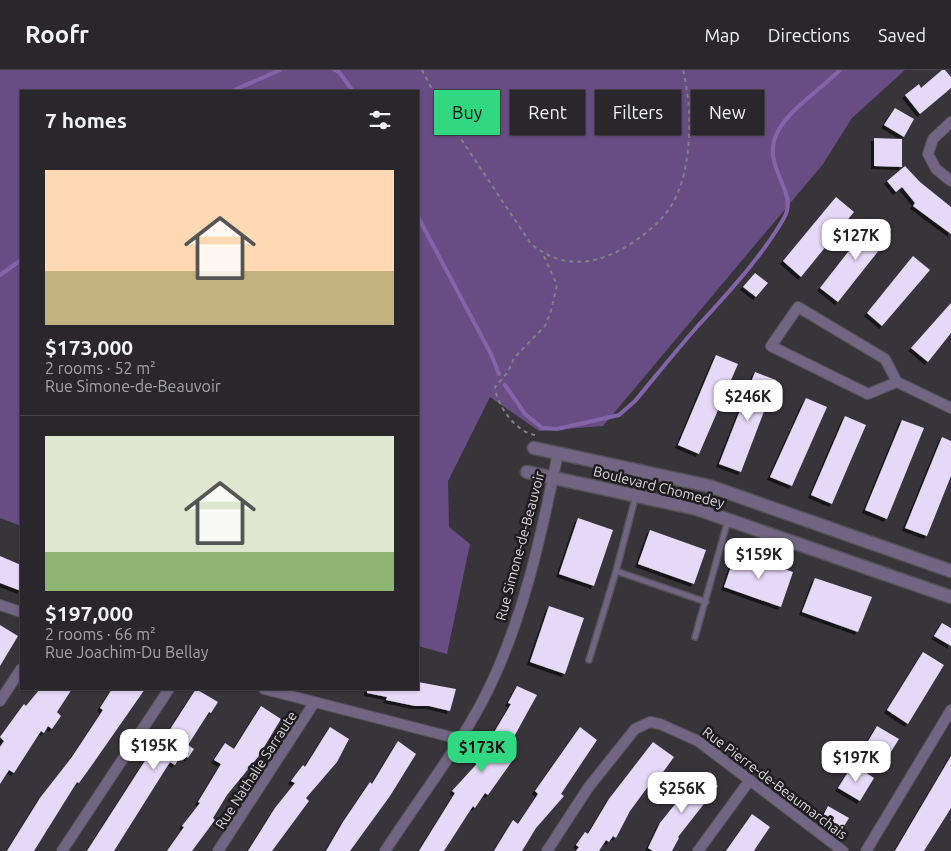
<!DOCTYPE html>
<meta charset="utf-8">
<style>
body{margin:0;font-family:Ubuntu,sans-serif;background:#353338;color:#f1f3f6;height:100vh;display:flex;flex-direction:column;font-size:19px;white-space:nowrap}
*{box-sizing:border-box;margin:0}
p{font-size:16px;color:#a5a5a9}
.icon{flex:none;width:28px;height:28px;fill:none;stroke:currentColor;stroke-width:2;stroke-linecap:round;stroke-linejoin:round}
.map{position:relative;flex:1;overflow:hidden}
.drawer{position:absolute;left:20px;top:20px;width:399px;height:600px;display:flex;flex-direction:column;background:#29272c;border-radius:0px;box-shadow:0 1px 4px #0004,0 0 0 1px #454448}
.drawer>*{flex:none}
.banner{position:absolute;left:434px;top:20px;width:441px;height:45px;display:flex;gap:10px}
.price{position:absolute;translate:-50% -42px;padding:0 11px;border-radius:10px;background:#fff;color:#222;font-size:16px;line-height:32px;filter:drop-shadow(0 1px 2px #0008)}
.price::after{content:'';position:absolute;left:50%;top:30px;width:15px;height:11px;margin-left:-8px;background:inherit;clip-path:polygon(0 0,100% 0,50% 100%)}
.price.current{background:#31d882;color:#111}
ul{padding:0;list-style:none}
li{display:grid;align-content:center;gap:10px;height:265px;padding:0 25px}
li+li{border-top:1px solid #454448}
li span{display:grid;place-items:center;height:155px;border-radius:0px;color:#555}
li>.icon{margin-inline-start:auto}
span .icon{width:90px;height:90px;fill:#fffc;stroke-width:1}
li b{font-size:21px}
h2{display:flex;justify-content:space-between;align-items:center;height:60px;padding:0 25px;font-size:21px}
.tag{padding:0 18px;border-radius:0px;background:#29272c;box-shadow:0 1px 4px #0004,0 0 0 1px #454448;font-size:18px;line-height:45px}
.tag.current{background:#31d882;color:#111}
header{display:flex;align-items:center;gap:30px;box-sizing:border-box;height:70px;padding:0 25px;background:#29272c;border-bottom:1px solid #454448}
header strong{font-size:24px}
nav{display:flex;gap:28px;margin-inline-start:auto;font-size:18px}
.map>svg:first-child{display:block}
.green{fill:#674d84}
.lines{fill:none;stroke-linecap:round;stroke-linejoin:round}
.stream{stroke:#8464a9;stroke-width:4}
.building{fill:#e6d8f7;filter:url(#shadow)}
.service-casing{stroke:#555257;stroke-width:8}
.minor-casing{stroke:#555257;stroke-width:12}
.tertiary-casing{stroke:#555257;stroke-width:15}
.path{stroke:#827f84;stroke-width:2;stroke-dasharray:4 4;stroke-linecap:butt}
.service{stroke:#726583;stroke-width:5}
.minor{stroke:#726583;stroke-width:10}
.tertiary{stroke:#726583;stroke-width:12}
.labels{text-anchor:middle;stroke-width:5;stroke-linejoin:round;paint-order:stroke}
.street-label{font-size:14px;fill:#dbd9dd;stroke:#1e1c1f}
</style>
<header>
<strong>Roofr</strong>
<nav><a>Map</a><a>Directions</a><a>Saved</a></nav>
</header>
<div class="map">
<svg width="951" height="781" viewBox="0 0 951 781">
<defs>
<filter id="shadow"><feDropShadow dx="-3" dy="3" stdDeviation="0" flood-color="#0009"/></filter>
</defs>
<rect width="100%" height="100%" fill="#37343a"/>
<!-- green -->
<path class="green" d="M 0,0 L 905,0 L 852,48 L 823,94 L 603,356 L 539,361 L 490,327 L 448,411 L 449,457 L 470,474 L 447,584 L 418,576 L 418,21 L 21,21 L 21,456 L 0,448 Z"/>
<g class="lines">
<!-- stream -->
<path class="stream" d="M 335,0 L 339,2 L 353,21
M 232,21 L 280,0
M 418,147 L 491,284 L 499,304
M 0,205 L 21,190
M 505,315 L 525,344 L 542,358 L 557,359 L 619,345 L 635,331 C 655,307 675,282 696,258 C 727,224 761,188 784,148 C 800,121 759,97 778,61 C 790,39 822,18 840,0"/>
</g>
<!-- building -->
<path class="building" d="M 942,0 L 945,0 L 951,7 L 951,18 L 920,44 L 905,25 L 919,14 L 921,18 Z
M 895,38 L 914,49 L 904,67 L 884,55 Z
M 874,68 L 902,69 L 902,97 L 874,96 Z
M 905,96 L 920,112 L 951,137 L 951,164 L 913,136 L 915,133 L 902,117 L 896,122 L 887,111 Z
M 836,127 L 854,142 L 801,207 L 783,191 Z
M 873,150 L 891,165 L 838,232 L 820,218 Z
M 913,186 L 930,200 L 882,256 L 867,243 Z
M 755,203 L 768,213 L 756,227 L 743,217 Z
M 951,233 L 951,263 L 928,292 L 911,278 Z
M 716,285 L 738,294 L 699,384 L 678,375 Z
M 755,302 L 776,310 L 741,402 L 719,394 Z
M 806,328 L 827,337 L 792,416 L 770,407 Z
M 845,346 L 866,355 L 832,434 L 811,425 Z
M 902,350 L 924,358 L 887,449 L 865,440 Z
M 942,367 L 951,371 L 951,406 L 927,466 L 905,458 Z
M 578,448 L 613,460 L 594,516 L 559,504 Z
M 650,460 L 706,480 L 694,514 L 638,494 Z
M 736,482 L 793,502 L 781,537 L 724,517 Z
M 0,486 L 21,495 L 21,521 L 0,513 Z
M 815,508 L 872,527 L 858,562 L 802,542 Z
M 549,536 L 584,548 L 565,604 L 530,592 Z
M 942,553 L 951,558 L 951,576 L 934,566 Z
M 0,555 L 18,566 L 0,596 Z
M 923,582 L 944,595 L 908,654 L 887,640 Z
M 418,612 L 456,619 L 450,641 L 429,636 L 415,636 L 386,630 L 387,627 L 367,623 L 367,619 L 418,619 Z
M 517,616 L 537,625 L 510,674 L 515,677 L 510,684 L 515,687 L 488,725 L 485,723 L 475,738 L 473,736 L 444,781 L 419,781 L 455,723 L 452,721 L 484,686 L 481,684 L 511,634 L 508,633 Z
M 40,619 L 72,619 L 57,642 L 61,646 L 52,659 L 48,656 L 44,663 L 41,661 L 14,703 L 9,700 L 0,714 L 0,677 L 4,671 L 0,667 L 24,634 L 26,636 Z
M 112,619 L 145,619 L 92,695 L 79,713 L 77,712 L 34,781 L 7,781 L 40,728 L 72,687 L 103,640 L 100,638 Z
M 196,619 L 218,632 L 211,643 L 209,642 L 188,675 L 194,679 L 188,688 L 182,684 L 175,695 L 170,692 L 114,781 L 87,781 L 150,683 L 167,660 L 169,661 Z
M 261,636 L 281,649 L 258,687 L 227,725 L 213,748 L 215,750 L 192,781 L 167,781 L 184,757 L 182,756 L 200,733 L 198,732 L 221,694 L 214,690 L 225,673 L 234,679 Z
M 877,656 L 899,669 L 884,693 L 863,680 Z
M 330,657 L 349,669 L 337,692 L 306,728 L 309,731 L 272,781 L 248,781 L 275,738 L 295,713 L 291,711 L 303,695 L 305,697 Z
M 580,657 L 597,670 L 561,724 L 564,726 L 536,758 L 522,781 L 494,781 L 513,750 L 518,754 L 538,724 L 535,721 Z
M 398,671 L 416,684 L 390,726 L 350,781 L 326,781 L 343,752 L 370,712 L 372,714 Z
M 653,672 L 674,687 L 661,705 L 658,703 L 630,741 L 616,768 L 613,766 L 609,772 L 606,770 L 599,781 L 576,781 L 579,777 L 576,775 L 585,762 L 588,764 L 609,729 Z
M 951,686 L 951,738 L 924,781 L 895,781 Z
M 853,694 L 874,708 L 860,731 L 838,718 Z
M 701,702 L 718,716 L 678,767 L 679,768 L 672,781 L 653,781 L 648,778 L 660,753 Z
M 828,736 L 849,748 L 841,761 L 821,750 Z
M 752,744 L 770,757 L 757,776 L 754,781 L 726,781 Z"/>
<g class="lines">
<!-- service casing -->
<g class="service-casing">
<path id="service" d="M 616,501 L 706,532
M 695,567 L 728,450
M 589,590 L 615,505 L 636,425"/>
</g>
<!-- minor casing -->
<g class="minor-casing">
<path id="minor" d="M 951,52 L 933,69 L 928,84 L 936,99 L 951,111
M 897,312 L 868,324 L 771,276 L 798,237 L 885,289 L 897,312 L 951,338
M 0,535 L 21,542
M 264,619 L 459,669
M 0,631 L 21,599
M 62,781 L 169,619
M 218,781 L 314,633
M 385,781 C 417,732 454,684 482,632 C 522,556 541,467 558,383
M 547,781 L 588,718 L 635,659 L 650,652 L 660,654 L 698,671 L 843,781
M 698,781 L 750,710
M 866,781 L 951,640"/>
</g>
<!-- tertiary casing -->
<g class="tertiary-casing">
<path id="tertiary" d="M 534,378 L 709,416 L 951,501
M 527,402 L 697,439 L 951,527"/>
</g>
<!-- path -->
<path class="path" d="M 422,0 L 449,51 L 531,174 C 566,202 601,194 635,171 C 655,157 670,143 679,120 C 692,86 692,35 683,0
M 535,365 C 516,362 497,336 495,317 L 508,302 L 514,288 L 545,256 L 551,241 L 557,215 L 543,184"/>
<!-- service -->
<use href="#service" class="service"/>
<!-- minor -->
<use href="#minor" class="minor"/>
<!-- tertiary -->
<use href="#tertiary" class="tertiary"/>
</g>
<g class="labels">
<!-- street labels -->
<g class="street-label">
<text transform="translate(659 417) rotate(14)" y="5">Boulevard Chomedey</text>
<text transform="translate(520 476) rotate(-75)" y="5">Rue Simone-de-Beauvoir</text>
<text transform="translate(256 700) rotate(-57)" y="5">Rue Nathalie Sarraute</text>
<text transform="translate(775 713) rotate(37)" y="5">Rue Pierre-de-Beaumarchais</text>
</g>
</g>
</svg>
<b class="price" style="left:856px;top:191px">$127K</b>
<b class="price" style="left:748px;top:352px">$246K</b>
<b class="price" style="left:759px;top:510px">$159K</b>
<b class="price" style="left:154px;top:701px">$195K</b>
<b class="price current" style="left:482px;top:703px">$173K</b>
<b class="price" style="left:856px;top:713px">$197K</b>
<b class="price" style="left:682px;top:744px">$256K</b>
<div class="banner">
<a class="tag current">Buy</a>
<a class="tag">Rent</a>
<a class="tag">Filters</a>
<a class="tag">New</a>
</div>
<section class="drawer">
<h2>7 homes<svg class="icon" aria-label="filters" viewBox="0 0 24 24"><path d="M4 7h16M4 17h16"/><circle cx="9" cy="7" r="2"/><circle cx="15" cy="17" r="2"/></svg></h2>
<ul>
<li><span style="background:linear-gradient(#ffd9b3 65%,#c2b280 0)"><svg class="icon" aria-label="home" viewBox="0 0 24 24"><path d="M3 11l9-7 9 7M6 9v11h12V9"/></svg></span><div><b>$173,000</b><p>2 rooms · 52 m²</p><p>Rue Simone-de-Beauvoir</p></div></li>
<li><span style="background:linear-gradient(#dfe7d0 75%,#8fb573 0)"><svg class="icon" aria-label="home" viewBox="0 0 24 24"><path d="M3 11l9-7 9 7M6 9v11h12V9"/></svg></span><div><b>$197,000</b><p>2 rooms · 66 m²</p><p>Rue Joachim-Du Bellay</p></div></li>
</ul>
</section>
</div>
